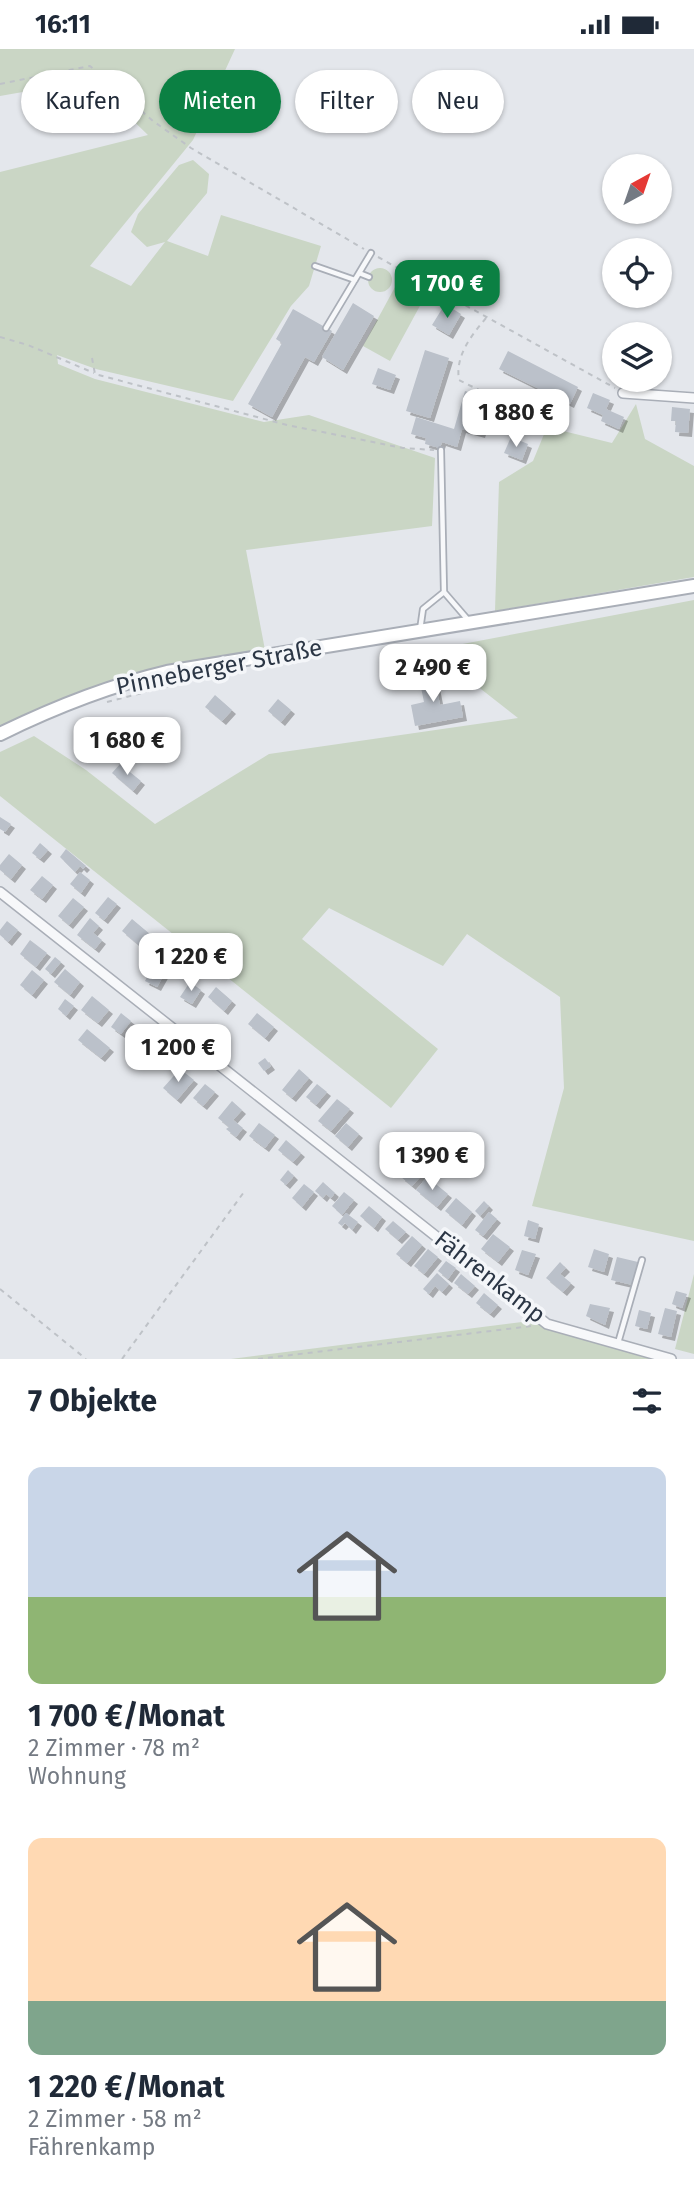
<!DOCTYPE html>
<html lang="de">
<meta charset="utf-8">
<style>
body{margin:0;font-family:"Fira Sans",sans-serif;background:#f2f2f3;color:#1f2937;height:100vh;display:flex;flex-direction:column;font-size:26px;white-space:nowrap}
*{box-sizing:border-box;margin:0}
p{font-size:23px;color:#747a83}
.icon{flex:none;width:38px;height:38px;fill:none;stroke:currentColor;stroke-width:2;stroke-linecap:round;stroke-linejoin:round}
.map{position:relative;height:1310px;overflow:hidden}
.drawer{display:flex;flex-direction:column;background:#fff;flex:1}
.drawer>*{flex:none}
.guide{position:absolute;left:21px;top:21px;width:653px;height:63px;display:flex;gap:14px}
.needle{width:46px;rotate:40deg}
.controls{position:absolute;left:602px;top:105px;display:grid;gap:14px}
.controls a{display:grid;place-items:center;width:70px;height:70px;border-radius:50%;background:#fff;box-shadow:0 2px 5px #0004;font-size:35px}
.price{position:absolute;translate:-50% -60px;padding:0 16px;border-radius:14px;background:#fff;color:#222;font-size:23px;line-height:46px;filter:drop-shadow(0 2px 4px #0008)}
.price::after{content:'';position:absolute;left:50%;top:42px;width:21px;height:16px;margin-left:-10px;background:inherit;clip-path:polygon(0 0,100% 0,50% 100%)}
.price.current{background:#0b8043;color:#fff}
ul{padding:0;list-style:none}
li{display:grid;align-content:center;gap:14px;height:371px;padding:0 28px}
li span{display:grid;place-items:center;height:217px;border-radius:14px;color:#555}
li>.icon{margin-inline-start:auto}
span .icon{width:126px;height:126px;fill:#fffc;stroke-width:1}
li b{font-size:30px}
h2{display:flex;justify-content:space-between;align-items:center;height:84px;padding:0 28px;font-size:30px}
.tag{padding:0 24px;border-radius:32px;background:#fff;box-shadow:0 2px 5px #0004;font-size:24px;line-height:63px}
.tag.current{background:#0b8043;color:#fff}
.status{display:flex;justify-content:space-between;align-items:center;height:49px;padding:0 35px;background:#fff;direction:ltr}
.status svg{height:19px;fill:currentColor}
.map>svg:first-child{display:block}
.green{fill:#cad6c5}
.building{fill:#bbc1ca;filter:url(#shadow)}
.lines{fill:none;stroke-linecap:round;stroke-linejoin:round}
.service-casing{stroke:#a9aeb7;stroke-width:8}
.minor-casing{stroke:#a9aeb7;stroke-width:12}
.secondary-casing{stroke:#a9aeb7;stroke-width:16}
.path{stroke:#bec2c7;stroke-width:2;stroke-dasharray:5 5;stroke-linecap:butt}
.service{stroke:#f7f8fa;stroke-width:4.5}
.minor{stroke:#f7f8fa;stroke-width:9}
.secondary{stroke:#fff;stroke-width:12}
.labels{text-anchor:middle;stroke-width:7;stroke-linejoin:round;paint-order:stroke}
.street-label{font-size:24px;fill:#2b3645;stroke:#f4f6f9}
</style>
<div class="status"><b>16:11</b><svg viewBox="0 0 49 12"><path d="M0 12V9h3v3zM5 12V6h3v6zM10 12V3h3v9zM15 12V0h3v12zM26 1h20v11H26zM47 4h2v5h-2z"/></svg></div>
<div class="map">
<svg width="694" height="1310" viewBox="0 0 694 1310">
<defs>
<filter id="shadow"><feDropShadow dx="4" dy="4" stdDeviation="0" flood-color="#0004"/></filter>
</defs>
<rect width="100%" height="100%" fill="#e4e7ec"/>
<!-- green -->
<path class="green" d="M 0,0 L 235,0 L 193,91 L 90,217 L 131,237 L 165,193 L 147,198 L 131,183 L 138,165 L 179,116 L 193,111 L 209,125 L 207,144 L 167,192 L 208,207 L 221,166 L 321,197 L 309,237 L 291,257 L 233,352 L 96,320 L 57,306 L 58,315 L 95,330 L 264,373 L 309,366 L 435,409 L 432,477 L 246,501 L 265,601 L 68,652 L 0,681 L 0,123 L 148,86 L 91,31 L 0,47 Z
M368 231a12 12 0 1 1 24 0a12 12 0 1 1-24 0Z
M 401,227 L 428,242 L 390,312 L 363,297 Z
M 636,355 L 645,390 L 694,417 L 694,528 L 495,562 L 499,433 L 533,412 L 547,378 L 612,394 Z
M 694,551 L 694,1192 L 532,1157 L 564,1039 L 560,948 L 467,885 L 443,917 L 329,859 L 302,890 L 438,1000 L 391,1059 L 0,747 L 0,703 L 34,687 L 86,721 L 155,775 L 269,705 L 518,669 L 431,601 Z
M 694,1225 L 694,1305 L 675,1300 Z
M 530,1272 L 655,1310 L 231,1310 Z"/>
<!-- building -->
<path class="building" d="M 353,254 L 374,267 L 343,321 L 322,308 Z
M 445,255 L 461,265 L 449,286 L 432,276 Z
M 293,260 L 332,282 L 314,313 L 305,308 L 272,368 L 248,355 L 282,294 L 276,290 Z
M 425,301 L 449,309 L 430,369 L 406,362 Z
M 508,302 L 578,338 L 570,355 L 499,320 Z
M 378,319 L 396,326 L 390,341 L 372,335 Z
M 465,342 L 492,350 L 481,385 L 462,380 L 457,398 L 442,393 L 440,399 L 425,395 L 426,389 L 411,385 L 416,368 L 454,380 Z
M 593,344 L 610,351 L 606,360 L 624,368 L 619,380 L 601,372 L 603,366 L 587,359 Z
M 672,358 L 690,360 L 688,384 L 675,383 L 676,372 L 671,372 Z
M 511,388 L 528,395 L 522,411 L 504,404 Z
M 433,621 L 440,656 L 460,652 L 463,668 L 415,677 L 411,656 L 424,653 L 418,624 Z
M 215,646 L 232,661 L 222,672 L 205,658 Z
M 278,650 L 291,661 L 281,673 L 268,662 Z
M 120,715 L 141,732 L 133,742 L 112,724 Z
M 0,768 L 11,775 L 5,783 L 0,780 Z
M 40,794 L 48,801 L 40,810 L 32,804 Z
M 66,800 L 86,817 L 83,820 L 80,817 L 75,823 L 60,808 Z
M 9,805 L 22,816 L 11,830 L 0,821 L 0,816 Z
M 80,823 L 90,831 L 81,844 L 70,835 Z
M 42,827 L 53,836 L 42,850 L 30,841 Z
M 108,848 L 117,855 L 104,871 L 95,864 Z
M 73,849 L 84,858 L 69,876 L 58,867 Z
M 90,869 L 99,877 L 93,884 L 102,891 L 95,900 L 77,886 Z
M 132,870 L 157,891 L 147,903 L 122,882 Z
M 7,872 L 18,881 L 8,893 L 0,886 L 0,881 Z
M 30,891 L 47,904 L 36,918 L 20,905 Z
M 55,908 L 61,913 L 51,925 L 45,920 Z
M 159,918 L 166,922 L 157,938 L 145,932 L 150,922 L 155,925 Z
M 65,920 L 80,933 L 70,946 L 54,933 Z
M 32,921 L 44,931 L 32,946 L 20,936 Z
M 190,933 L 201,941 L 192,955 L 180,948 Z
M 216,938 L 232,952 L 224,962 L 208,948 Z
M 92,947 L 109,961 L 98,974 L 81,961 Z
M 65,950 L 74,957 L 66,967 L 58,960 Z
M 121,964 L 131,972 L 121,985 L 111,978 Z
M 257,964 L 274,978 L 265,989 L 248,975 Z
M 87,980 L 110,999 L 101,1009 L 78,991 Z
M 150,988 L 166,1001 L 156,1013 L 140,1000 Z
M 265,1009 L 271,1017 L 264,1022 L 258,1014 Z
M 180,1020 L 194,1031 L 177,1051 L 163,1039 Z
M 299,1020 L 309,1029 L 292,1049 L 282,1041 Z
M 205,1035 L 215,1043 L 203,1057 L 193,1049 Z
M 317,1035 L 327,1043 L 316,1056 L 306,1048 Z
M 337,1050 L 350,1060 L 331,1082 L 318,1072 Z
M 232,1052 L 242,1061 L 233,1071 L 243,1079 L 236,1088 L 226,1080 L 229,1078 L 218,1069 Z
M 259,1074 L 275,1086 L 265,1099 L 249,1087 Z
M 346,1074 L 359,1085 L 348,1098 L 335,1087 Z
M 286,1091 L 301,1104 L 293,1113 L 278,1101 Z
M 391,1103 L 402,1111 L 392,1124 L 381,1116 Z
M 411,1116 L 423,1125 L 412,1137 L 401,1128 Z
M 288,1121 L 294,1127 L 286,1136 L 280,1131 Z
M 427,1128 L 448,1145 L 437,1158 L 416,1141 Z
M 323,1133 L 335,1144 L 331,1149 L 326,1145 L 323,1149 L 315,1142 Z
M 304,1135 L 314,1143 L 302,1158 L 292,1149 Z
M 344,1143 L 354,1151 L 342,1166 L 332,1157 Z
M 456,1149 L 472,1163 L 462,1176 L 445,1162 Z
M 484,1152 L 489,1157 L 480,1167 L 475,1162 Z
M 369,1157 L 382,1168 L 374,1179 L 360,1167 Z
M 489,1163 L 497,1170 L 483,1187 L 475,1181 Z
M 346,1164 L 358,1173 L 352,1181 L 345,1174 L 342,1177 L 338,1174 Z
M 528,1171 L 539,1175 L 535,1190 L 524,1187 Z
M 393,1172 L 406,1183 L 398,1191 L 385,1180 Z
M 493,1185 L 510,1198 L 498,1213 L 481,1200 Z
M 412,1187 L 422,1196 L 407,1214 L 396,1205 Z
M 428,1200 L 438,1208 L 424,1225 L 414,1217 Z
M 594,1200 L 609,1205 L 604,1223 L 588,1218 Z
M 522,1201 L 536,1205 L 528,1226 L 515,1221 Z
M 617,1208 L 638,1213 L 633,1236 L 611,1231 Z
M 446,1212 L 456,1219 L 448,1230 L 438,1222 Z
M 560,1213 L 566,1219 L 560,1225 L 571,1234 L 563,1243 L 546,1229 Z
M 437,1224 L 449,1235 L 442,1243 L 435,1237 L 429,1245 L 423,1240 Z
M 461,1225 L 475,1237 L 468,1245 L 454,1234 Z
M 676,1242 L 687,1245 L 682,1259 L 672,1255 Z
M 484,1244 L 498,1256 L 490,1265 L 476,1254 Z
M 590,1255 L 610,1259 L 605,1276 L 586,1267 Z
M 665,1259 L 677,1262 L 671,1288 L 658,1285 Z
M 639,1261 L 651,1264 L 647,1280 L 635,1277 Z"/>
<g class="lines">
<!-- service casing -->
<g class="service-casing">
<path id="service" d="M 315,217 L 355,231
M 359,224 L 369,228
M 326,279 L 371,204
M 441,401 L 444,543 L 469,572
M 420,581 L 423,560 L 444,543
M 618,1294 L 642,1211"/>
</g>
<!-- minor casing -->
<g class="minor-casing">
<path id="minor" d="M 623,344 L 694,349
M 0,843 L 547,1275 L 671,1310"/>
</g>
<!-- secondary casing -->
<g class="secondary-casing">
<path id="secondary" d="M 0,685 C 55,658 108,637 167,623 L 694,537"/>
</g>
<!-- path -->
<path class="path" d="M 0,35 L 90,17 L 153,72 L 191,99 L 364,200
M 378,208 L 615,339
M 486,269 C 471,287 455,307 459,331 L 511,357
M 0,288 L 28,296 L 94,324
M 92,309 L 95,325 L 287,376 L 403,399 L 434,401
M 107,653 L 189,632
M 0,1240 L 86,1310
M 122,1310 L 244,1143
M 258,1310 L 532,1277"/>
<!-- service -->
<use href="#service" class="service"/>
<!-- minor -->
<use href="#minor" class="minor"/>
<!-- secondary -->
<use href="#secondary" class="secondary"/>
</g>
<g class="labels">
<!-- street labels -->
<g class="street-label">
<text transform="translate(219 618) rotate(-11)" y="8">Pinneberger Straße</text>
<text transform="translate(490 1228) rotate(38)" y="8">Fährenkamp</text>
</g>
</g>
</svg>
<div class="controls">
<a><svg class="needle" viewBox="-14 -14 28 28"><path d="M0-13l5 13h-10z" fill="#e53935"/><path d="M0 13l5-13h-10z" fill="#747a83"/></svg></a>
<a><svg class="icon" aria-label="locate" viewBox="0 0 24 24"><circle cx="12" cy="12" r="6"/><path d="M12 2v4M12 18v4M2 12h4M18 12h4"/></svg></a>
<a><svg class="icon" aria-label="layers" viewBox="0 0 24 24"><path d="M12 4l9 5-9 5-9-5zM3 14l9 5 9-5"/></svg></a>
</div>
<b class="price current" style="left:447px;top:271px">1 700 €</b>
<b class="price" style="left:516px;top:400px">1 880 €</b>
<b class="price" style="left:433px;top:655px">2 490 €</b>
<b class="price" style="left:127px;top:728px">1 680 €</b>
<b class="price" style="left:191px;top:944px">1 220 €</b>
<b class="price" style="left:178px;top:1035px">1 200 €</b>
<b class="price" style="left:432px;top:1143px">1 390 €</b>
<div class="guide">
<a class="tag">Kaufen</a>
<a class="tag current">Mieten</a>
<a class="tag">Filter</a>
<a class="tag">Neu</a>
</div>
</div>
<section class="drawer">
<h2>7 Objekte<svg class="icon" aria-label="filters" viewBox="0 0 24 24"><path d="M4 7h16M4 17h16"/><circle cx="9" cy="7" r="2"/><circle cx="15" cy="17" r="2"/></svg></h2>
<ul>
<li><span style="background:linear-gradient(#c9d6e8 60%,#8fb573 0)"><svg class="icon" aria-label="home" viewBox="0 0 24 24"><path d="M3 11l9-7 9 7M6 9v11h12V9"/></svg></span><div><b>1 700 €/Monat</b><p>2 Zimmer · 78 m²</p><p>Wohnung</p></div></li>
<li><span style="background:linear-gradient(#ffd9b3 75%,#7fa58c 0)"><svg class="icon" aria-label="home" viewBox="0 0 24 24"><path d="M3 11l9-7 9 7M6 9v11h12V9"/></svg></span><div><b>1 220 €/Monat</b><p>2 Zimmer · 58 m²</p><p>Fährenkamp</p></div></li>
</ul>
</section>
